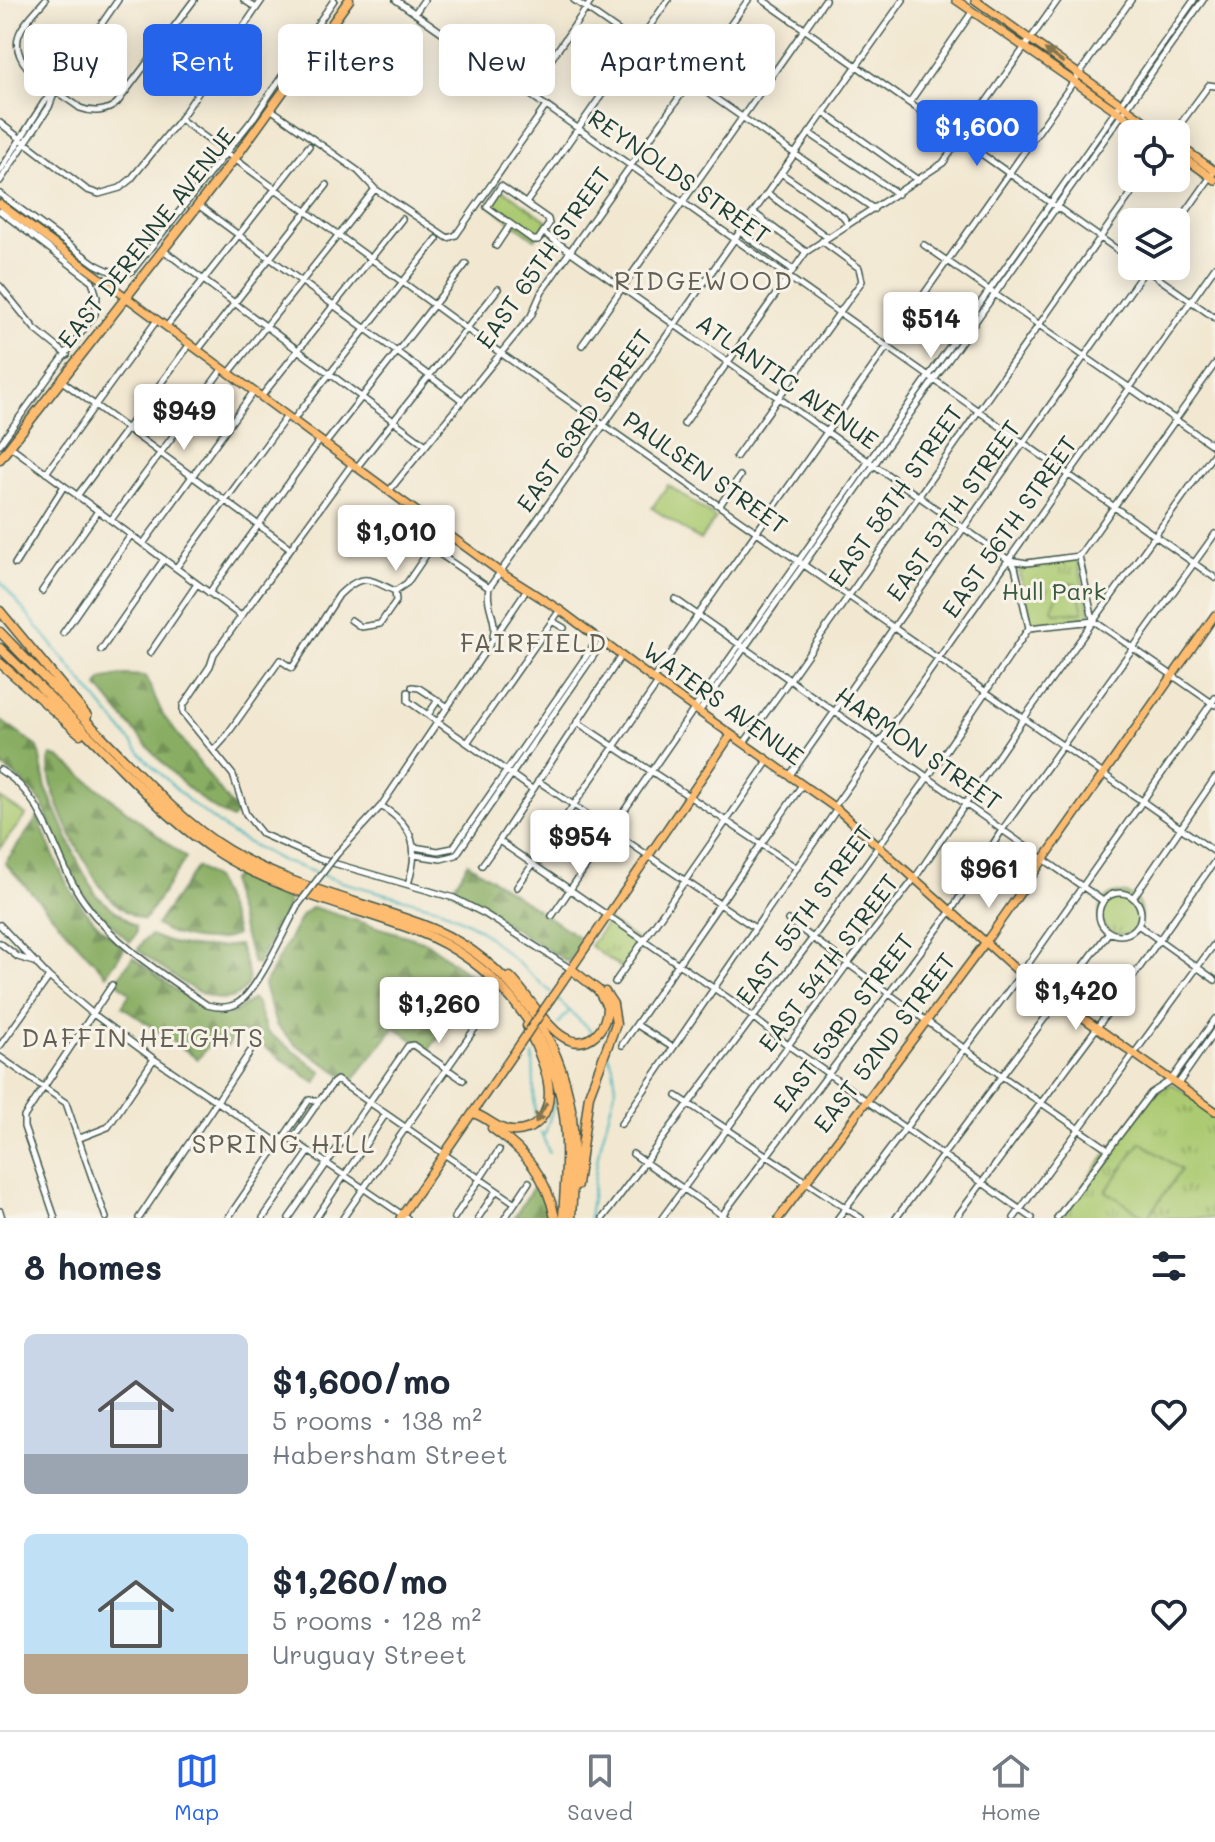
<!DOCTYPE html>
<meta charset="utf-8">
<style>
body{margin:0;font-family:Mali,sans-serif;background:#f2f2f3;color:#1f2937;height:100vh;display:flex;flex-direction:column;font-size:30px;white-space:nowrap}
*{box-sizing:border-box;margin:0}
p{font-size:26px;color:#747a83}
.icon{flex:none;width:44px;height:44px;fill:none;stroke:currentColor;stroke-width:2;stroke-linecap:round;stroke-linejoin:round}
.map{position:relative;height:1218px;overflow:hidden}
.sheet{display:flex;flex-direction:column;background:#fff;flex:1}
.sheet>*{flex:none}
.top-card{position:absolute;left:24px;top:24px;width:800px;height:72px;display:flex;gap:16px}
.buttons{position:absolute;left:1118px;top:120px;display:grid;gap:16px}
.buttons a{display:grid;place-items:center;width:72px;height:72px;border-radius:12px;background:#fff;box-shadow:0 4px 20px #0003;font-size:40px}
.price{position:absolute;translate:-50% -68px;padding:0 18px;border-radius:8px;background:#fff;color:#222;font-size:26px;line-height:52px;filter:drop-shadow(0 2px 4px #0008)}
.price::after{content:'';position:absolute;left:50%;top:48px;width:24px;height:18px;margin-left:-12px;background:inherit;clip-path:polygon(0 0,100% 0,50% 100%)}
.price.selected{background:#2563eb;color:#fff}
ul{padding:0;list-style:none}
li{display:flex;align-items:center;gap:24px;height:200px;padding:0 24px}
li span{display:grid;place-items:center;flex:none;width:224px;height:160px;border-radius:12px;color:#555}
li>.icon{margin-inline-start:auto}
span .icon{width:96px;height:96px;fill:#fffc;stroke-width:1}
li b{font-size:34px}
h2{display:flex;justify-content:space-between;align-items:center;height:96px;padding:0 24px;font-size:34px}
.tag{padding:0 28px;border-radius:12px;background:#fff;box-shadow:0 4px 20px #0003;font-size:28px;line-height:72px}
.tag.selected{background:#2563eb;color:#fff}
.tab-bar{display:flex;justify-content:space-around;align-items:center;height:112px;border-top:2px solid #e0e1e3;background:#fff;font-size:22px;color:#747a83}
.tab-bar a{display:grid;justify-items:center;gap:4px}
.tab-bar .selected{color:#2563eb}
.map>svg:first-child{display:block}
.forest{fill:url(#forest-firs);stroke:#54764c;stroke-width:2}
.park{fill:url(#park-tufts);stroke:#668453;stroke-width:2}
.pitch{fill:#acca72;stroke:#668453;stroke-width:2}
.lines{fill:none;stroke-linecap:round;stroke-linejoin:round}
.stream{stroke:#46b5bd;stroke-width:2}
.minor-casing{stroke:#3f574c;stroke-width:8}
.major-casing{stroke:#3f574c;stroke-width:10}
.highway-casing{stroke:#3f574c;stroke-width:11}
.minor{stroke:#fff;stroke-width:5}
.major{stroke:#febc70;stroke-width:7}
.highway{stroke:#febc70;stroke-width:8}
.minor-bridge-casing{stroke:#3f574c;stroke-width:8;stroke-linecap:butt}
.major-bridge-casing{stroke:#3f574c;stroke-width:10;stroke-linecap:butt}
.minor-bridge{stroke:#fff;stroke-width:5}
.major-bridge{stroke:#febc70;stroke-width:7}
.oneway{fill:#83764f}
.labels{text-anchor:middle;stroke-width:6;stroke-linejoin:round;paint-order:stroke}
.street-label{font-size:24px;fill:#1f3d34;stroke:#f7f3e8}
.park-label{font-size:24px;fill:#3b5940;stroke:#f7f3e8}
.neighbourhood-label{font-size:26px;letter-spacing:2px;fill:#635f54;stroke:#f7f3e8}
</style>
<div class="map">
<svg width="1215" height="1218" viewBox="0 0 1215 1218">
<defs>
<pattern id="forest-firs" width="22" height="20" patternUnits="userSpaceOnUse" patternTransform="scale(2)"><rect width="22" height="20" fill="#89ae64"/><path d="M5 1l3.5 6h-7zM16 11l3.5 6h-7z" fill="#6f8f53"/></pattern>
<pattern id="park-tufts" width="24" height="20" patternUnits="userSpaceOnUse" patternTransform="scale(2)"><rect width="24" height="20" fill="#acca72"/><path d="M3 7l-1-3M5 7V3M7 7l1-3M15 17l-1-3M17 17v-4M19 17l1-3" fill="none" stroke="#8ba55e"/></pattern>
</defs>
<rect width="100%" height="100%" fill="#f7f3e8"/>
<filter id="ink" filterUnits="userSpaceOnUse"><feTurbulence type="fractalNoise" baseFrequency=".0125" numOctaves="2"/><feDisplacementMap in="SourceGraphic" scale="16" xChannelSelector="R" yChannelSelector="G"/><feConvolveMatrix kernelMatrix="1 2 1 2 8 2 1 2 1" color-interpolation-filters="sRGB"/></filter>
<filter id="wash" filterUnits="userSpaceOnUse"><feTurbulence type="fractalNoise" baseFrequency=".006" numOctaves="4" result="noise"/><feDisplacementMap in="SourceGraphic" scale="32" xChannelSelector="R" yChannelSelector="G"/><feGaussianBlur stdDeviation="1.8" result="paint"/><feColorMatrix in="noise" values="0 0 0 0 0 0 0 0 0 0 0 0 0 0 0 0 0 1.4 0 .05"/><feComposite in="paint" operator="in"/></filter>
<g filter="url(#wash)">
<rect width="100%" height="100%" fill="#f2e8d2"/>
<!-- forest -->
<path class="forest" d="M 123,675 L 145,676 L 163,715 L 237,813 L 232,819 C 180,792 136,732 98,687 L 101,680 Z
M 0,720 L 38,747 L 46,788 L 80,866 L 97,896 L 136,927 L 136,934 L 130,942 L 90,904 L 68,871 L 42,803 L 22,781 L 0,765 Z
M 51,755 L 60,758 L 186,858 L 144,920 C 127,914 116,905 104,891 C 86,869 39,781 51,755 Z
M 38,817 C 59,873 75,911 125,948 L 106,975 L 5,863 Z
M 468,863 L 584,941 L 568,962 L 452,890 Z
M 197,867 L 215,880 L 235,928 L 236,935 C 212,945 177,939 156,925 Z
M 236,876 L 287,899 L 289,904 L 257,965 L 253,963 L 231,891 L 230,880 Z
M 312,907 L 426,942 L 494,993 L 485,1008 L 470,998 L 428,1051 L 395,1027 L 352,1081 L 296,1045 L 276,1025 L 264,985 L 302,915 Z
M 151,935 C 180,950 208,949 239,945 C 242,955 247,966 248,976 C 249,982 246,988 241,992 C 215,1017 161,966 138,950 L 143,941 Z
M 133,957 C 151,970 205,1018 225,1015 C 234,1014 245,1005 253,999 L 256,1002 L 266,1031 L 322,1072 L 316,1083 L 240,1030 L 227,1046 L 215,1037 L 198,1059 L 122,1006 L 130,993 L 116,981 Z
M 537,1181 L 546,1204 L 547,1218 L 514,1218 Z"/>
<!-- park -->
<path class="park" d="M 502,189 L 548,221 L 535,239 L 490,206 Z
M 1077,558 L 1091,617 L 1032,625 L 1017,566 Z
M1099 914a21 21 0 1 1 42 0a21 21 0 1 1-42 0Z
M 608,921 L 640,942 L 622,968 L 590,946 Z
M 1173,1084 L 1215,1114 L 1215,1218 L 1059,1218 L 1154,1090 Z"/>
<!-- pitch -->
<path class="pitch" d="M 668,485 L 716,518 L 700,540 L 652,508 Z
M 1070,583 L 1076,583 L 1083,612 L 1055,613 L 1052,609 L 1060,589 Z
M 0,798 L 26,815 L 0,848 Z
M 1141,1142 L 1181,1170 L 1147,1218 L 1106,1191 Z"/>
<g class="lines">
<!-- stream -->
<path class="stream" d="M 0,581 L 148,762 L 190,802 L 232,834 L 280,860 L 342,882 L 442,909 L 479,929 L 551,992
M 555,997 L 594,1034
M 558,1024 L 570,1010
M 533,1055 L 535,1118
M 541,1132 L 542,1135 L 545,1134 L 555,1100
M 542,1135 L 549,1152
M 589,1218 L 598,1155 L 616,1087 L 613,1066 L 608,1055"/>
</g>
</g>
<g filter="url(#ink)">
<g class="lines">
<!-- minor casing -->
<g class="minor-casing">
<path id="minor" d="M 45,0 C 38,9 27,19 21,30 C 3,65 57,90 80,108 C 93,113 107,112 117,103 L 194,0
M 244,0 L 256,8
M 396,0 L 1215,578
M 574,0 L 874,209
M 763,0 L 1132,260
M 415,13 L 424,0
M 528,93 L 592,0
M 909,103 L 972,12
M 272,110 L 358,171 L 375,189 L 448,238 L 456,235 L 546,106
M 824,113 L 918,180
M 180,119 L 479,338 L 1215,852
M 0,123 L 87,190 L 99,194 L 120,188 L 131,179 L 180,119 L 262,0
M 809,133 L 898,194
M 1173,134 L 1209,85 L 1215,86
M 0,171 L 44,102 L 56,90 L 118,0
M 781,173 L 843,216 L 848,225
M 0,181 L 49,107 L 54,94
M 501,186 L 548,219 L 549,224 L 538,240 L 533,240 L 487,207 Z
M 767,193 L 827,237
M 0,194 L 95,264 C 107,270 119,277 132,271 L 252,120 L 334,0
M 526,203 L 668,0
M 198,205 L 462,400
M 0,211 L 92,281 L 97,297 L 95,314 L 0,444
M 754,213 L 806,252
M 1176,226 L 1212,175
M 740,232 L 792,269
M 544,233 L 1009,560 L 1027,563 L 1079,556
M 924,245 L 1215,447
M 496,246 L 510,225
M 163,250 L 426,445
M 1141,266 L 1215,318
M 0,286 L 35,329 L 67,355
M 166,327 L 309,146
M 582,345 L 825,0
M 198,350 L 327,185
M 229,373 L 375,189
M 62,381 L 290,548
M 261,397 L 402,219
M 293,420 L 437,239
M 684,424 L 806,252 L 943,163 L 1058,0
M 325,444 L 466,264
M 10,446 L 241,616
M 736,457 L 862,281 L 859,268 L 822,241
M 352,464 L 214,654 L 210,666 L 183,706 L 183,713 L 233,775 L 246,814 L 262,834 L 319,859 L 454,898 L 485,914 L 571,969
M 357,467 L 498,289
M 46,473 L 157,320
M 389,491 L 531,316 L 542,291 L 748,0
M 77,496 L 190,344
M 720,505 L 740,476
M 111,520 L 223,368
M 143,544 L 254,391
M 431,548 L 489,588
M 1079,556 L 1215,364
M 1079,556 L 1093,620
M 1010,561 L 1015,567 L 1029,628
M 15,564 L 64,486
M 176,568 L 287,416
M 42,591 L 98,511
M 209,593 L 320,440
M 675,599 L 787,678
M 351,620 L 361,627 L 380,624 L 396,601 L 395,591 L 407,583 L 443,530
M 552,621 L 564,628
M 1029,628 L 1094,621 L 1215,705
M 63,633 L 131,535
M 493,637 C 498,619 485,606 489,588 L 903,0
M 101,650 L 164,559
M 150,653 L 197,584
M 621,656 L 499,841 L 731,1000 L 789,1046 L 1032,1218
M 791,678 L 1142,178
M 653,679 L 1131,0
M 791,681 L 1103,901
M 412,687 L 419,688 L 448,707
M 408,692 L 408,701 L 532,789
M 699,712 L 1203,0
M 428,715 L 438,700
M 577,722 L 797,868
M 467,743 L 560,610
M 744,743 L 788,682
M 214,750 L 224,739 L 280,660 L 292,668 L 339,595 C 362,572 369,579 395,591
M 0,770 C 49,798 53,860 85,903 C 115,945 165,976 207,1005 C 218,1008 228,1009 238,1003 C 258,990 285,929 298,905
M 790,775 L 1148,266
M 538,781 L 755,928
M 381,806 C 414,826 420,848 408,884
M 834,807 L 1215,267
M 414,847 L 438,851 L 453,848 L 598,639
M 337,854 L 381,806 L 527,589
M 414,855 L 441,859 L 456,855 L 603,642
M 482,865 L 499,841
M 517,887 L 658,683
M1099 914a21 21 0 1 1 42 0a21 21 0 1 1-42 0Z
M 1133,898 L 1215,778
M 552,916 L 694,709 L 1194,0
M 788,920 L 1002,1076 L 1108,1149
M 0,925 L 49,977 L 92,1013 L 154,1059 L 280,1144
M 1138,925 L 1215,980
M 0,943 L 18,957 L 37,963
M 615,982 L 768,761
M 637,1025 L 672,1047
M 622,1045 L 802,785
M 0,1046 L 49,977
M 0,1057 L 66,1103 L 106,1218
M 1178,1084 L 1215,1031
M 677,1096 L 861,1218
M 621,1124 L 837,809
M 285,1135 L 407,1218
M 80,1138 L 108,1127 L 154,1059
M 292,1140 L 319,1101
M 633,1154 L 726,1218
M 0,1211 L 2,1218
M 55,1218 L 24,1127 L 24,1117 L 112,985
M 139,1218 L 250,1052
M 228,1218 L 309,1100 L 320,1100 L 333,1083 L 337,1080 L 515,1203
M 263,1218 L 309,1152
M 289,1218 L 408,1046 L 413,1045 L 463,1080
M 316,1218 L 385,1115
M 343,1218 L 487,1011
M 454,1218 L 499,1150
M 478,1218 L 496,1191
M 505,1218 L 529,1182
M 603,1218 L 815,935 L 928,777 L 1029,628
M 662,1218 L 847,965 L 915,878 L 1024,718 L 1215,452
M 720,1218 L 951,911 L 1002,830 L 1215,534
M 838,1218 L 1021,974 L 1215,698
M 896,1218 L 1109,932
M 956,1218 L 1101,1022 L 1215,861
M 1014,1218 L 1215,943
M 1057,1218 L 1151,1093 L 1171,1080 L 1215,1019"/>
</g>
<!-- major casing -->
<g class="major-casing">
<path id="major" d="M 956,0 L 1150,134
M 975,0 L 1163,134
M 1176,143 L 1215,171
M 1176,152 L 1215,180
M 0,204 L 401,500 L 500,572 L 560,610 L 658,683 L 837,809 L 1021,974 L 1215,1111
M 563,981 L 731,735
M 400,1218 L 520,1044
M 779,1218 L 985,943 L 1215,615"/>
</g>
<!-- highway casing -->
<g class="highway-casing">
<path id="highway" d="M 0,459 L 238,154 L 349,0
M 0,611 L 87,716
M 0,632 C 39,673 79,714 119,754 C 153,789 186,824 228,850 C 288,886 356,900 421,924 C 499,953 558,1026 571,1109 C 576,1145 573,1182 571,1218
M 0,648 C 36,683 72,718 107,754 C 143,790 177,827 220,854 C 281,892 350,906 417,931 C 492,960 550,1029 563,1109 C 569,1145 565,1182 563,1218
M 0,663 L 80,734
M 510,977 C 532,997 562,1063 595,1035 C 604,1027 607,1017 607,1006 L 598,990 L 571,969
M 473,1113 C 487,1117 497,1130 512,1131 C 522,1132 533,1128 540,1120 C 562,1094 538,1052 527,1026
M 492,1128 C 526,1152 547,1177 555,1218
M 577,1185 L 589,1095 L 616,1024 L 613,1004 L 605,992"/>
</g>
<!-- minor -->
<use href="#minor" class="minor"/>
<!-- major -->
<use href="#major" class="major"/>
<!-- highway -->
<use href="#highway" class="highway"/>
<!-- minor-bridge casing -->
<g class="minor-bridge-casing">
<path id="minor-bridge" d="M 298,905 L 337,854"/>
</g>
<!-- major-bridge casing -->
<g class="major-bridge-casing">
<path id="major-bridge" d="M 520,1044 L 563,981"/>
</g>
<!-- minor-bridge -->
<use href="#minor-bridge" class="minor-bridge"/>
<!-- major-bridge -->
<use href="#major-bridge" class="major-bridge"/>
</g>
<!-- one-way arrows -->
<defs><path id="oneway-solid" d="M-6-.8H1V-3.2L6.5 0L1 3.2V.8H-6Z" transform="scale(2)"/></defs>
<g class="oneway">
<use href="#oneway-solid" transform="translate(1054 56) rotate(-144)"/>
<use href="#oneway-solid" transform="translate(541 1113) rotate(120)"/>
</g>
</g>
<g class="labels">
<!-- street labels -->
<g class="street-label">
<text transform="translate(679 177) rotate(35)" y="8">REYNOLDS STREET</text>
<text transform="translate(147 238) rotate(-52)" y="8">EAST DERENNE AVENUE</text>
<text transform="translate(544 258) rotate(-55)" y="8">EAST 65TH STREET</text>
<text transform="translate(787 382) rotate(35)" y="8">ATLANTIC AVENUE</text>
<text transform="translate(585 421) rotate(-55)" y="8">EAST 63RD STREET</text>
<text transform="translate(705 473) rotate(35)" y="8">PAULSEN STREET</text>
<text transform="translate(896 496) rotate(-55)" y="8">EAST 58TH STREET</text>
<text transform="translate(954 511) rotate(-55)" y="8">EAST 57TH STREET</text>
<text transform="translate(1010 527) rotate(-55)" y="8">EAST 56TH STREET</text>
<text transform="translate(723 704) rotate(36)" y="8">WATERS AVENUE</text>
<text transform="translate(918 749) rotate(35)" y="8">HARMON STREET</text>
<text transform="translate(805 915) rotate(-54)" y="8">EAST 55TH STREET</text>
<text transform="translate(829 963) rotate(-53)" y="8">EAST 54TH STREET</text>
<text transform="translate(844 1023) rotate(-53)" y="8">EAST 53RD STREET</text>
<text transform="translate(885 1043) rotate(-53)" y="8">EAST 52ND STREET</text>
</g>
<!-- park labels -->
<g class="park-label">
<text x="1054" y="600">Hull Park</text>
</g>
<!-- neighbourhood labels -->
<g class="neighbourhood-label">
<text x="704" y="290">RIDGEWOOD</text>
<text x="534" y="652">FAIRFIELD</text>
<text x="143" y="1047">DAFFIN HEIGHTS</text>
<text x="284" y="1153">SPRING HILL</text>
</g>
</g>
</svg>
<div class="buttons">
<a><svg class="icon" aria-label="locate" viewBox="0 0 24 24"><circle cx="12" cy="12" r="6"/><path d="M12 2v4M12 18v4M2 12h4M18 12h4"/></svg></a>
<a><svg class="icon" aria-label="layers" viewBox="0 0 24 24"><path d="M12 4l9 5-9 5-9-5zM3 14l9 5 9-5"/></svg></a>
</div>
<b class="price selected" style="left:977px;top:168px">$1,600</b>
<b class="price" style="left:931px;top:360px">$514</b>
<b class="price" style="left:184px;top:452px">$949</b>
<b class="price" style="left:396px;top:573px">$1,010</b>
<b class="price" style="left:580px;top:878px">$954</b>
<b class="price" style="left:989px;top:910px">$961</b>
<b class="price" style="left:1076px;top:1032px">$1,420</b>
<b class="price" style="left:439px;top:1045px">$1,260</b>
<div class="top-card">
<a class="tag">Buy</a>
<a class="tag selected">Rent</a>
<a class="tag">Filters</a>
<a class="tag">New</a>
<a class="tag">Apartment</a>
</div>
</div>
<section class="sheet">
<h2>8 homes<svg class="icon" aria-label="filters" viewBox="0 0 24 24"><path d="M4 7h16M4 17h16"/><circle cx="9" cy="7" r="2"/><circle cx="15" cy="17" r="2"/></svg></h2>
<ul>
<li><span style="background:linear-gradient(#c9d6e8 75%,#9aa5b1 0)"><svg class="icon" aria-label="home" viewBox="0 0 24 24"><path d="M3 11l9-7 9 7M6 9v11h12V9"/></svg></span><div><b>$1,600/mo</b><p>5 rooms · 138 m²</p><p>Habersham Street</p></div><svg class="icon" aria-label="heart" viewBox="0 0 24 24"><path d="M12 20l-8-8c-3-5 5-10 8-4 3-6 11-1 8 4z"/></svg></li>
<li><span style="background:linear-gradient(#bfe0f5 75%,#b9a48a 0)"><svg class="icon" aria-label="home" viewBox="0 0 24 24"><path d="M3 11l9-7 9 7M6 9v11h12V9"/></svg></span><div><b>$1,260/mo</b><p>5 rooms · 128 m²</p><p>Uruguay Street</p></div><svg class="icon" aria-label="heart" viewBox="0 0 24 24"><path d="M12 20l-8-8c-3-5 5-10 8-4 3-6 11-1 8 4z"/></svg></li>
</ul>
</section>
<nav class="tab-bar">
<a class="selected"><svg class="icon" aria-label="map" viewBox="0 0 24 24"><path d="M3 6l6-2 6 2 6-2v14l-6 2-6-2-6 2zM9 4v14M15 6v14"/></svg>Map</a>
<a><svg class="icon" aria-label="saved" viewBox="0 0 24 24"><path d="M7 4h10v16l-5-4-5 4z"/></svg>Saved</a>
<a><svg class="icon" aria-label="home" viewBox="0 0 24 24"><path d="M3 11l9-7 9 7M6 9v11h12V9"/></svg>Home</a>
</nav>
